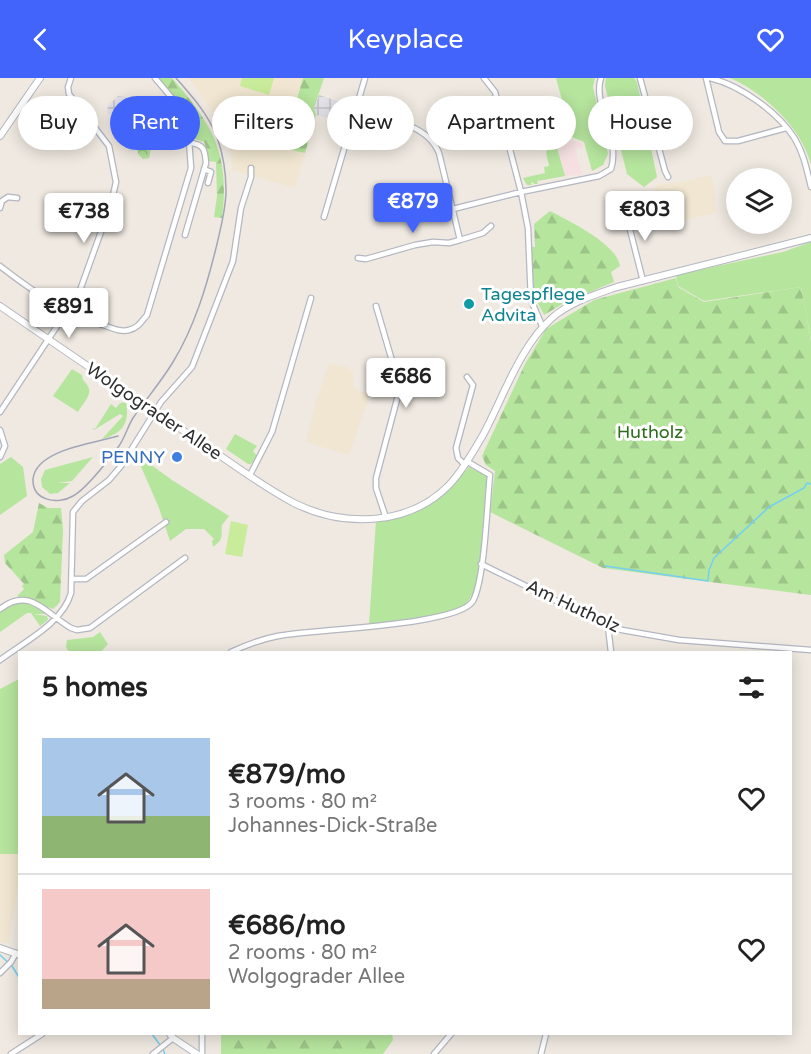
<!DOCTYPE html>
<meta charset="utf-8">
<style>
body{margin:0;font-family:"Varela Round",sans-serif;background:#f6f6f6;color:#222;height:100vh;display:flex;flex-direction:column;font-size:22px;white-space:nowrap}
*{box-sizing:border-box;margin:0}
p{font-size:20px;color:#767676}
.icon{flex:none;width:33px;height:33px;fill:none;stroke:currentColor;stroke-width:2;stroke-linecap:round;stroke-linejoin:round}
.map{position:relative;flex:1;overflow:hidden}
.side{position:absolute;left:18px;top:573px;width:774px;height:384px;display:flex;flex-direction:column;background:#fff;border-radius:0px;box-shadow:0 3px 15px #0003}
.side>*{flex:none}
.top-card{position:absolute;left:18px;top:18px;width:776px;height:54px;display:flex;gap:12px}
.tools{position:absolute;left:726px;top:90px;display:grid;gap:12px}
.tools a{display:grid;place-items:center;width:66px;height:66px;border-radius:50%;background:#fff;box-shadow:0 3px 15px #0003;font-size:30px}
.price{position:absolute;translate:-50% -51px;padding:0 14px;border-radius:6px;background:#fff;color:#222;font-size:20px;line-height:39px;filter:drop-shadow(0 2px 3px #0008)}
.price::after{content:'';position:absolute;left:50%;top:36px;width:18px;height:14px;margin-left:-9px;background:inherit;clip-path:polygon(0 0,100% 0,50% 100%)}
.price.current{background:#4264fb;color:#fff}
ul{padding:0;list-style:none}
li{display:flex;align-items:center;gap:18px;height:150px;padding:0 24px}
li+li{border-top:2px solid #e0e0e0}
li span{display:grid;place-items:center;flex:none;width:168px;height:120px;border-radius:0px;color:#555}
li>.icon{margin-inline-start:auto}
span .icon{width:72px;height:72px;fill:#fffc;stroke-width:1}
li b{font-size:26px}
h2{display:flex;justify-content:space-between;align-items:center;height:72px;padding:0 24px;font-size:26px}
.chip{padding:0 21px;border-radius:27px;background:#fff;box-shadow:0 3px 15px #0003;font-size:21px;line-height:54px}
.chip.current{background:#4264fb;color:#fff}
header{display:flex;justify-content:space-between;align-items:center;height:78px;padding:0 24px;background:#4264fb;color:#fff;font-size:27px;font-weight:600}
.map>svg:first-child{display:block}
.industrial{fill:url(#industrial-grid)}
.education{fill:#f0e6d1}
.medical{fill:#f5dfe0}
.grass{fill:#b6e59e}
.forest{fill:url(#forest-firs)}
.park{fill:url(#park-crowns)}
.pitch{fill:#c9ec9a}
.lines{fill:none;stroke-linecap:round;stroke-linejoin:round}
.stream{stroke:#75cff0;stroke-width:1.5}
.street-casing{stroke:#b4b7c1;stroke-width:7}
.secondary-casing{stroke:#b4b7c1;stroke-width:8}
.street{stroke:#fff;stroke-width:4.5}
.secondary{stroke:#fff;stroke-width:6}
.tram{stroke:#a3a6b8;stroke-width:1.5}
.culture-dot{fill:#0f9aa8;stroke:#fff;stroke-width:2}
.shop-dot{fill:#3f7fe0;stroke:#fff;stroke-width:2}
.labels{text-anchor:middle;stroke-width:6;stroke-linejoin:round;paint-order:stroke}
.culture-label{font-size:18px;fill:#0d838f;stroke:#fff;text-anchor:start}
.street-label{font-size:18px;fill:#2e2e2e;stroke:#fff}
.park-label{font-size:18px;fill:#2c6e1b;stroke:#fff}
.shop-label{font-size:18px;fill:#366cbe;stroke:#fff;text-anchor:end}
</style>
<header><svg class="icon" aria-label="back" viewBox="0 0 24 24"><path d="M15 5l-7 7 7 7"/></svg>Keyplace<svg class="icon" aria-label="heart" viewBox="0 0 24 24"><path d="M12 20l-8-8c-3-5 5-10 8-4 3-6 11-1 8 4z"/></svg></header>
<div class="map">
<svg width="811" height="976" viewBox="0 0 811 976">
<defs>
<pattern id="industrial-grid" width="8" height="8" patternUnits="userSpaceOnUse" patternTransform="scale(1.5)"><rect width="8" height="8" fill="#e3e1e8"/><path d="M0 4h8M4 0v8" fill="none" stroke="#c3c1c7"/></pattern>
<pattern id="forest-firs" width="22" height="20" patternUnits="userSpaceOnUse" patternTransform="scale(1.5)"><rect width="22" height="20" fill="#b6e59e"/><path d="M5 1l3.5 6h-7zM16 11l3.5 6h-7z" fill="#9dc588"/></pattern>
<pattern id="park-crowns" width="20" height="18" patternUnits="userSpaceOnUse" patternTransform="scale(1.5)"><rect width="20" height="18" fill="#b6e59e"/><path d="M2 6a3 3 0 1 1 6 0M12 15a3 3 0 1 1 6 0" fill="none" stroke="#9dc588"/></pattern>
</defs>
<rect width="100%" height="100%" fill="#efe9e1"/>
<!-- industrial -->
<path class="industrial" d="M 319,17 L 347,26 L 346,32 L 349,33 L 346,45 L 316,37 L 314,30 Z
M 118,18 L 125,19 L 136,33 L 130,39 L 136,45 L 143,70 L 129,74 L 123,53 L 107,34 L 108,28 Z"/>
<!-- education -->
<path class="education" d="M 189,0 L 303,0 L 283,70 L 305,75 L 295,110 L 232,92 L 231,75 L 215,38 Z
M 711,97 L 715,110 L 715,135 L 670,145 L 668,139 L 659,129 L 654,113 L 657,107 L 681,104 Z
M 329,286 L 347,289 L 353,294 L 353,309 L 358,313 L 370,315 L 349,377 L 306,364 L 316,323 Z
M 0,776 L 19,776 L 19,802 L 9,865 L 0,864 Z"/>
<!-- medical -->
<path class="medical" d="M 569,63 L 580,64 L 584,69 L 575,72 L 582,96 L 565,98 L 557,66 Z"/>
<!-- grass -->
<path class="grass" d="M 556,0 L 595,0 L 593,9 L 608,76 L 603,87 L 592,93 L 584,64 L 572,59 Z
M 606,0 L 634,0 L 637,4 L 657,99 L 644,109 L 627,96 L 605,8 Z
M 730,0 L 811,0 L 811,87 C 802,50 763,14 730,0 Z
M 556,66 L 565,98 L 537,103 L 538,106 L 534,106 L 533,104 L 531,105 L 532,107 L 527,107 L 523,100 L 545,95 L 544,89 L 549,88 L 546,74 L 550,67 Z
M 811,164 L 811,262 L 801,209 L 704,223 L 678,208 L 676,197 L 783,174 Z
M 72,291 L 82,297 C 82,304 87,304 89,311 C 91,318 81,328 78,334 L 53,318 Z
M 126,323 C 130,345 123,355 102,361 L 123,338 L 120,336 L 94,352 L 92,350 L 95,351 L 111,326 L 116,330 L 119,326 Z
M 235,356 L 257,368 L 253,373 L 257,378 L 251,386 L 248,386 L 226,371 Z
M 139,378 L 172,402 L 229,438 L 222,447 C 221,459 224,461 213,469 L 212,463 L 214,461 L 204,451 L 186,451 L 170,463 L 159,430 L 139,384 Z
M 11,379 L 23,389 L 27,418 L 0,437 L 0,386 Z
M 93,379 L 72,403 L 57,405 L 70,405 L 58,415 L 50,416 L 42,409 L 41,401 L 45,392 Z
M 469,389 L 487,398 L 480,485 L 475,511 L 465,529 L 431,538 L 369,547 L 376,442 L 413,434 L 461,398 Z
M 16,524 L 31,525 L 47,536 L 33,536 L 47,538 L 48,542 L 40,548 L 31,535 L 27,535 L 0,554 L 0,533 Z
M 100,554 L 108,566 L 101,574 L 69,574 L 66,569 L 67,562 L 93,559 Z
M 19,601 L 19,776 L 0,776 L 0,611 Z"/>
<!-- forest -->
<path class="forest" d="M 157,0 L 172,0 C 213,47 230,76 222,140 L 214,139 L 217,118 L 216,84 L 208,83 L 207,72 L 204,64 L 192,60 L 187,38 Z
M 303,0 L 324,0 L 314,30 L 316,37 L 305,75 L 283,70 Z
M 550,133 C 569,143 617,166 620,188 L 611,194 L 614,204 L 566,224 L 544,237 L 534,217 L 531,169 L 535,169 L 534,146 Z
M 676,200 L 678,209 L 704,224 L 801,209 L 811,263 L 811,517 L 603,490 L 490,434 L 495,393 L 486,387 L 482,378 L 525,286 L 546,251 L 594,222 Z
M 39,425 L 48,430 L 61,430 L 63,452 L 60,524 L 53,531 L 17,518 L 24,511 L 22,508 L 24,506 L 5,485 L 4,477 L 33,454 Z
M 221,956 L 392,956 L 393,962 L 383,976 L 221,976 Z"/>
<!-- park -->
<path class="park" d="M 138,31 L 151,42 C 149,54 153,67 149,80 L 143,81 L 139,77 L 137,72 L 142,70 L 136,45 L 133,42 Z"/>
<!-- pitch -->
<path class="pitch" d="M 242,0 L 274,0 L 269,17 L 240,8 Z
M 231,443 L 248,447 L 242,479 L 225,476 Z"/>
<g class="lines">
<!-- stream -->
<path class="stream" d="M 605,488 L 708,503 L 709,492 L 714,480 L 769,429 L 804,410 L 807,405 L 811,406
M 0,877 L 12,888 L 20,901
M 152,956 L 160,967
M 163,971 L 165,976"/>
<!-- street casing -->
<g class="street-casing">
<path id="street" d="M 484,0 L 495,14 L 521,114 L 528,150 L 531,222 L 543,250
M 640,0 L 665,93 L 668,99
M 706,0 L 719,54 L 725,63 L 738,63 L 786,50
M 710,0 C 740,7 778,34 795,61 C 804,76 807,93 811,109
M 354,34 C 384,42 426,43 439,75 L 460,162 L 449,165 L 433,164 L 415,167 L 366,181 L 358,180
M 204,91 L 211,94 L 208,105
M 0,130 L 2,123 L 8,119 L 17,120
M 453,131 L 521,114 L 599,98 L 611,91 C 621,60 592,26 601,0
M 625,132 L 643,203
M 324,139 L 365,0
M 185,157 L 206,85 C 205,72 204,66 190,65
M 460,162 L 483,155 L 491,148
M 0,188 C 32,213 67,237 106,248 C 114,251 121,254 129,252 C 138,250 141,244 147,237 L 191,90 L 188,49 L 184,39 L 177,26 L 155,0
M 376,228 L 400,310 L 376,400 L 376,410 L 386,440
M 0,334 L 79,215 L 111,126 L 116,104 L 109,68 L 69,16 L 68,9 L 71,0
M 0,352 L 5,368 L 0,379
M 465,387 L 458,380 L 456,370 L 473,307 L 467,299
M 250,397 L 272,354 L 311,220
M 481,486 L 608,548 L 622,552 L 679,562 L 811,572
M 72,501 L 86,501 L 166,444
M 0,531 C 30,508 45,535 71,550 L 77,552 L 90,550 L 185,480
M 608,548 L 611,574
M 231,574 C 246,567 262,561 278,558 C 312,551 458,548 473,523 C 485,500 487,426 490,397 L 468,384
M 0,582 C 24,564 63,545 71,515 L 73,434 L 82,423 L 109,402 L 121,388 L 161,324 L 192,289 L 233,183 L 241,130 L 251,99 L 251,90
M 0,895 L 11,884 L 16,875
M 11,976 L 42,956
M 153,976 L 173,960
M 202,976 L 202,956
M 434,976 L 451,956
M 541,976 L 546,956"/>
</g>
<!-- secondary casing -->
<g class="secondary-casing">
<path id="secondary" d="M 0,58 L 40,0
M 0,228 C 61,270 122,312 184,353 C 221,377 256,405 294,425 C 344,450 410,448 450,406 C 464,391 473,374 483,357 C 503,320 520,268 552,240 C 570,224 594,217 617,209 L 811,160
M 0,870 L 20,877
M 170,956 L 173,960 L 197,976"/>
</g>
<!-- street -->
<use href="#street" class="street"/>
<!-- secondary -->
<use href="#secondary" class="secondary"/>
<!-- tram -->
<path class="tram" d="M 118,358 C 96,365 36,371 33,401 C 32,423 58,427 73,418 C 86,411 110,380 119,368 C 125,359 128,348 133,340 C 146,321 161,304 173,284 C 195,248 207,207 217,166 C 221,148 226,131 226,112 C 226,94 223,76 217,59 C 208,36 192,18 176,0"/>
</g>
<!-- markers -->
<circle class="culture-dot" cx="469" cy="226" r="6"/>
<circle class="shop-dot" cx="177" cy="379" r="6"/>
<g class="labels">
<!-- culture labels -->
<g class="culture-label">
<text x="481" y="222">Tagespflege<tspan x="481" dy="21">Advita</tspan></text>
</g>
<!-- street labels -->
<g class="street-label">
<text transform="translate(154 333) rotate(34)" y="6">Wolgograder Allee</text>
<text transform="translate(573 528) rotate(25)" y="6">Am Hutholz</text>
</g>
<!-- park labels -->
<g class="park-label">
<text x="650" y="360">Hutholz</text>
</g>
<!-- shop labels -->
<g class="shop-label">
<text x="165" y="385">PENNY</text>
</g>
</g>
</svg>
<div class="tools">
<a><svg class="icon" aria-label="layers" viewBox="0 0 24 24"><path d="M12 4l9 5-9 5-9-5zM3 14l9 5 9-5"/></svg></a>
</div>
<b class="price current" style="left:413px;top:156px">€879</b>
<b class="price" style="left:645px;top:164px">€803</b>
<b class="price" style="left:84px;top:166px">€738</b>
<b class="price" style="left:69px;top:261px">€891</b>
<b class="price" style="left:406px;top:331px">€686</b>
<div class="top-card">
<a class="chip">Buy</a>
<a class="chip current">Rent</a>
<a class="chip">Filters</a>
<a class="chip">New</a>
<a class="chip">Apartment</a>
<a class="chip">House</a>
</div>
<section class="side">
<h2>5 homes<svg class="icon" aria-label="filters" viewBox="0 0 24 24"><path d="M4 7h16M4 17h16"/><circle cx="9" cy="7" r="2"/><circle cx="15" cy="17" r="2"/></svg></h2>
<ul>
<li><span style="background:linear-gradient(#a9c7e8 65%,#8fb573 0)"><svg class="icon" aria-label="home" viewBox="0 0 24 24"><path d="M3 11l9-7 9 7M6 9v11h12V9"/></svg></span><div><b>€879/mo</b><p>3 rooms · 80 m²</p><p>Johannes-Dick-Straße</p></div><svg class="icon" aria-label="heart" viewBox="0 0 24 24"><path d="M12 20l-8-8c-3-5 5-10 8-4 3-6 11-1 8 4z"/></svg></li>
<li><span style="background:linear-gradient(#f6c9c9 75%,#b9a48a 0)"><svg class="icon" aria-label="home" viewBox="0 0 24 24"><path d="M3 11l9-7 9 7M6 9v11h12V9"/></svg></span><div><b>€686/mo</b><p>2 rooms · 80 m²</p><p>Wolgograder Allee</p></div><svg class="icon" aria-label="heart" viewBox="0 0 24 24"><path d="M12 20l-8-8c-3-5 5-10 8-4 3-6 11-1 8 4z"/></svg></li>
</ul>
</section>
</div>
